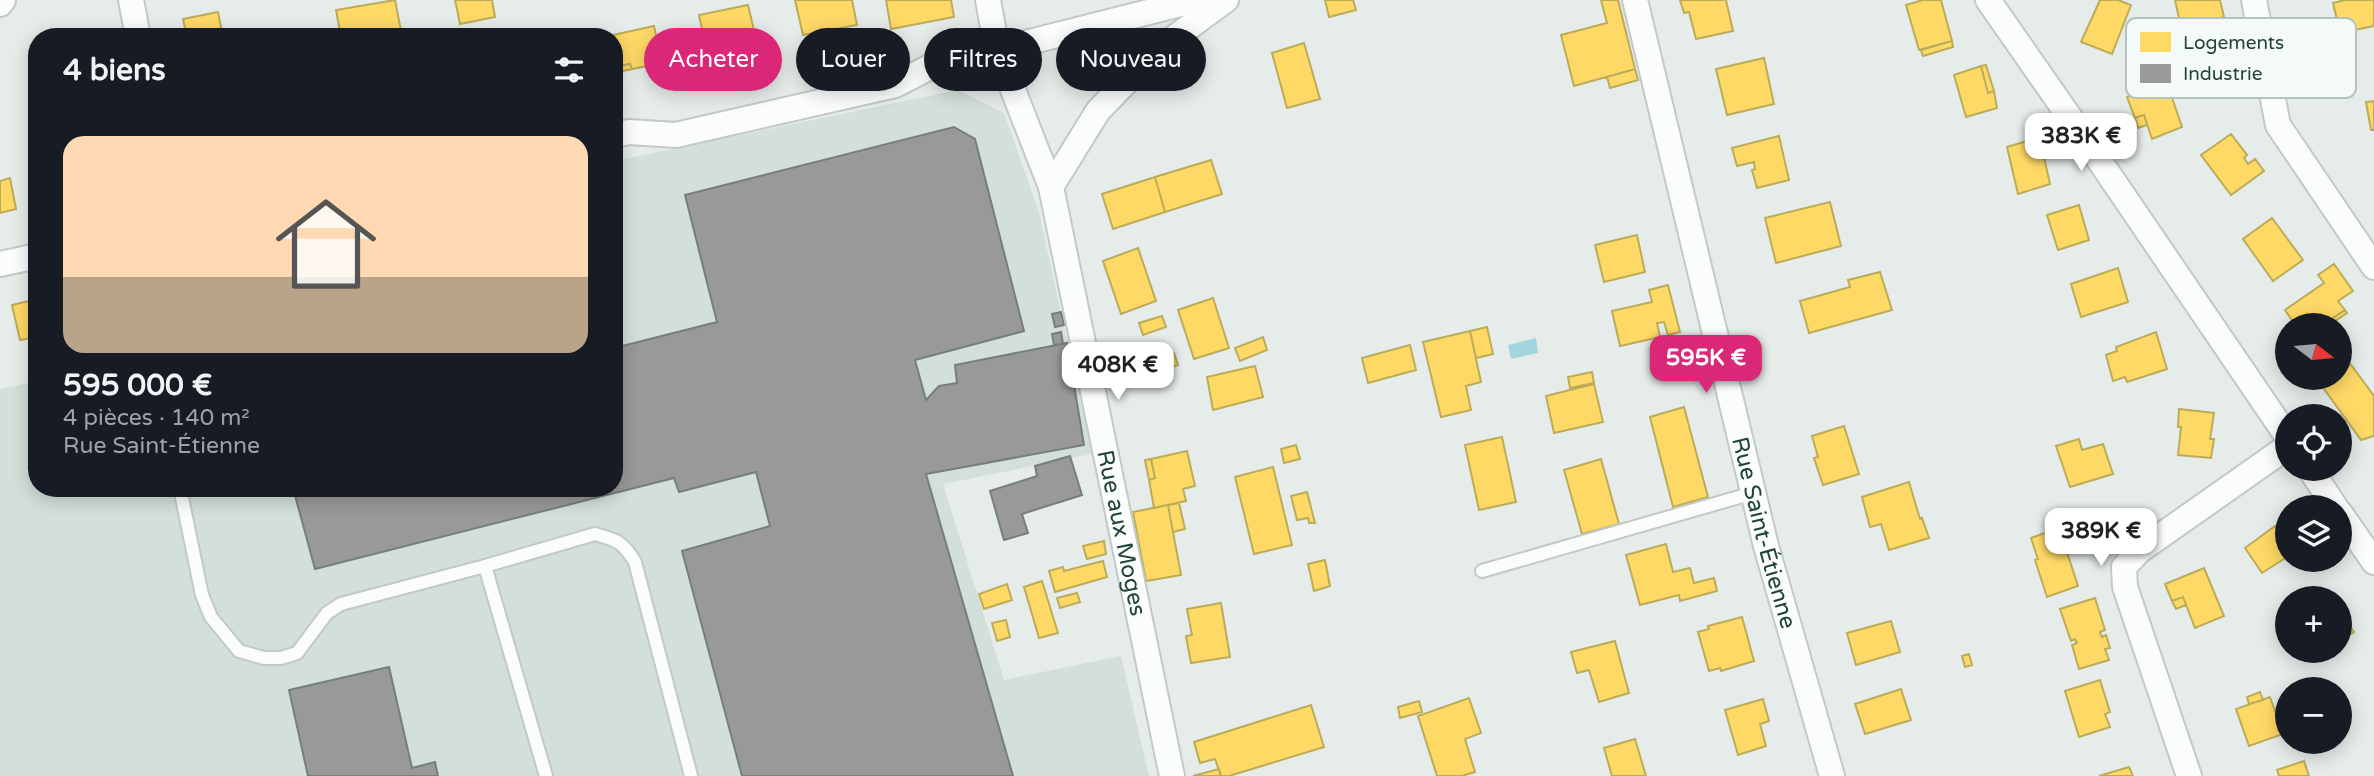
<!DOCTYPE html>
<html lang="fr">
<meta charset="utf-8">
<style>
body{margin:0;font-family:"Varela Round",sans-serif;background:#242831;color:#f1f3f6;height:100vh;display:flex;flex-direction:column;font-size:26px;white-space:nowrap}
*{box-sizing:border-box;margin:0}
p{font-size:23px;color:#9ea1a6}
.icon{flex:none;width:38px;height:38px;fill:none;stroke:currentColor;stroke-width:2;stroke-linecap:round;stroke-linejoin:round}
.map{position:relative;flex:1;overflow:hidden}
.side{position:absolute;left:28px;top:28px;width:595px;height:469px;display:flex;flex-direction:column;background:#171b24;border-radius:28px;box-shadow:0 4px 18px #0003}
.side>*{flex:none}
.guide{position:absolute;left:644px;top:28px;width:665px;height:63px;display:flex;gap:14px}
.needle{width:46px;rotate:106deg}
.buttons{position:absolute;left:2275px;top:313px;display:grid;gap:14px}
.buttons a{display:grid;place-items:center;width:77px;height:77px;border-radius:50%;background:#171b24;box-shadow:0 4px 18px #0003;font-size:35px}
.price{position:absolute;translate:-50% -60px;padding:0 16px;border-radius:14px;background:#fff;color:#222;font-size:23px;line-height:46px;filter:drop-shadow(0 2px 4px #0008)}
.price::after{content:'';position:absolute;left:50%;top:42px;width:21px;height:16px;margin-left:-10px;background:inherit;clip-path:polygon(0 0,100% 0,50% 100%)}
.price.selected{background:#db2777;color:#fff}
ul{padding:0;list-style:none}
li{display:grid;align-content:center;gap:14px;height:371px;padding:0 35px}
li+li{border-top:2px solid #363941}
li span{display:grid;place-items:center;height:217px;border-radius:21px;color:#555}
li>.icon{margin-inline-start:auto}
span .icon{width:126px;height:126px;fill:#fffc;stroke-width:1}
li b{font-size:30px}
h2{display:flex;justify-content:space-between;align-items:center;height:84px;padding:0 35px;font-size:30px}
.pill{padding:0 24px;border-radius:32px;background:#171b24;box-shadow:0 4px 18px #0003;font-size:24px;line-height:63px}
.pill.selected{background:#db2777;color:#fff}
.map>svg:first-child{display:block}
.built{fill:#d3dfd9}
.water{fill:#a2d5de}
.homes{fill:#ffd966;stroke:#bcac59;stroke-width:2}
.industry{fill:#999;stroke:#757f7c;stroke-width:2}
.lines{fill:none;stroke-linecap:round;stroke-linejoin:round}
.lane-casing{stroke:#c3c9c7;stroke-width:16}
.street-casing{stroke:#c3c9c7;stroke-width:28}
.lane{stroke:#fbfcfc;stroke-width:12}
.street{stroke:#fbfcfc;stroke-width:24}
.labels{text-anchor:middle;stroke-width:7;stroke-linejoin:round;paint-order:stroke}
.street-label{font-size:23px;fill:#20433a;stroke:#f4faf8}
.key{fill:#f4faf8;stroke:#b4c3bf;stroke-width:2}
.key-label{font-size:19px;fill:#20433a}
</style>
<div class="map">
<svg width="2374" height="776" viewBox="0 0 2374 776">
<rect width="100%" height="100%" fill="#e6ece9"/>
<!-- built -->
<path class="built" d="M 958,90 L 1004,113 L 1039,212 L 1092,454 L 943,484 L 1004,680 L 1121,656 L 1149,776 L 0,776 L 0,389 L 37,381 L 37,488 L 614,488 L 614,161 Z"/>
<!-- water -->
<path class="water" d="M 1536,338 L 1538,353 L 1511,359 L 1508,345 Z"/>
<!-- homes -->
<path class="homes" d="M 395,0 L 402,36 L 341,37 L 336,10 Z
M 455,0 L 492,0 L 495,17 L 460,24 Z
M 795,0 L 852,0 L 857,25 L 803,35 Z
M 886,0 L 951,0 L 954,17 L 891,29 Z
M 1325,0 L 1353,0 L 1356,10 L 1329,17 Z
M 1601,0 L 1618,0 L 1635,69 L 1574,86 L 1561,35 L 1607,23 Z
M 1680,0 L 1726,0 L 1733,31 L 1696,39 L 1689,12 L 1684,13 Z
M 1923,0 L 1941,0 L 1952,41 L 1919,50 L 1906,5 Z
M 2100,0 L 2118,0 L 2131,5 L 2112,54 L 2081,42 Z
M 2175,0 L 2220,0 L 2224,17 L 2181,27 Z
M 2345,0 L 2374,0 L 2374,26 L 2340,33 L 2333,3 Z
M 748,5 L 756,39 L 706,49 L 699,15 Z
M 218,12 L 223,37 L 187,37 L 183,19 Z
M 654,26 L 662,63 L 632,69 L 630,64 L 614,67 L 614,37 L 604,37 Z
M 1952,41 L 1953,47 L 1923,56 L 1921,50 Z
M 1304,43 L 1320,99 L 1287,108 L 1272,53 Z
M 1764,58 L 1774,104 L 1727,115 L 1716,69 Z
M 630,64 L 632,69 L 614,73 L 614,67 Z
M 1986,65 L 1994,91 L 1988,93 L 1981,66 Z
M 1981,66 L 1988,93 L 1994,91 L 1997,108 L 1966,117 L 1954,75 Z
M 1635,69 L 1638,80 L 1610,88 L 1607,77 Z
M 2167,83 L 2182,127 L 2152,139 L 2144,115 L 2135,118 L 2127,97 Z
M 2374,101 L 2374,130 L 2371,130 L 2366,102 Z
M 2144,115 L 2147,125 L 2138,128 L 2135,118 Z
M 2231,134 L 2247,155 L 2244,158 L 2248,164 L 2255,159 L 2264,171 L 2231,195 L 2201,155 Z
M 1779,136 L 1789,180 L 1757,188 L 1752,170 L 1755,169 L 1754,162 L 1737,166 L 1732,148 Z
M 2037,138 L 2039,153 L 2043,153 L 2050,184 L 2018,194 L 2007,147 Z
M 1211,160 L 1222,194 L 1165,212 L 1155,177 Z
M 1155,177 L 1165,212 L 1113,229 L 1102,194 Z
M 10,178 L 16,209 L 0,213 L 0,181 Z
M 1830,202 L 1841,246 L 1776,263 L 1765,218 Z
M 2079,205 L 2089,240 L 2058,250 L 2047,215 Z
M 2272,218 L 2303,260 L 2273,281 L 2243,239 Z
M 1637,235 L 1645,272 L 1604,282 L 1595,245 Z
M 1138,248 L 1156,301 L 1121,314 L 1103,261 Z
M 2334,264 L 2353,291 L 2338,301 L 2345,310 L 2327,322 L 2329,326 L 2296,326 L 2285,310 L 2324,283 L 2318,275 Z
M 2118,268 L 2128,302 L 2081,317 L 2071,284 Z
M 1880,272 L 1892,310 L 1809,333 L 1800,301 L 1850,287 L 1848,280 Z
M 1668,285 L 1680,332 L 1668,335 L 1664,322 L 1657,323 L 1660,337 L 1620,346 L 1612,311 L 1652,302 L 1649,290 Z
M 1213,298 L 1229,348 L 1194,359 L 1178,310 Z
M 37,299 L 37,337 L 20,340 L 12,305 Z
M 2345,310 L 2347,313 L 2329,325 L 2327,322 Z
M 1162,316 L 1166,327 L 1143,335 L 1139,323 Z
M 1487,327 L 1493,354 L 1476,358 L 1470,331 Z
M 1470,331 L 1481,382 L 1466,386 L 1471,410 L 1441,417 L 1423,342 Z
M 2156,332 L 2167,369 L 2127,382 L 2125,377 L 2113,381 L 2106,355 L 2117,351 L 2116,347 Z
M 1263,337 L 1267,350 L 1240,361 L 1235,348 Z
M 1410,345 L 1416,370 L 1368,383 L 1362,358 Z
M 1174,353 L 1178,365 L 1156,372 L 1152,360 Z
M 2349,362 L 2374,396 L 2374,436 L 2361,440 L 2319,382 L 2325,378 L 2340,378 L 2340,368 Z
M 1255,366 L 1263,397 L 1213,410 L 1207,377 Z
M 1592,372 L 1594,383 L 1570,388 L 1568,377 Z
M 1594,384 L 1603,422 L 1554,433 L 1546,396 Z
M 1684,407 L 1708,497 L 1673,507 L 1650,417 Z
M 2179,409 L 2214,413 L 2210,439 L 2214,439 L 2211,458 L 2178,455 L 2181,427 L 2178,427 Z
M 1844,426 L 1859,474 L 1823,485 L 1814,458 L 1818,457 L 1812,436 Z
M 1502,437 L 1516,502 L 1479,510 L 1465,445 Z
M 2079,439 L 2082,450 L 2103,444 L 2113,474 L 2070,487 L 2056,446 Z
M 1296,445 L 1300,459 L 1284,463 L 1281,449 Z
M 1187,451 L 1195,486 L 1183,489 L 1186,501 L 1154,508 L 1149,480 L 1155,478 L 1151,459 Z
M 1151,459 L 1155,478 L 1149,480 L 1145,460 Z
M 1601,459 L 1619,524 L 1582,534 L 1564,470 Z
M 1273,467 L 1292,545 L 1254,554 L 1235,477 Z
M 1909,482 L 1920,519 L 1922,518 L 1929,538 L 1889,550 L 1881,524 L 1870,527 L 1862,497 Z
M 1307,492 L 1315,523 L 1309,523 L 1308,518 L 1297,520 L 1291,496 Z
M 1179,503 L 1185,529 L 1173,532 L 1168,505 Z
M 1168,505 L 1181,575 L 1146,581 L 1133,512 Z
M 2287,523 L 2287,557 L 2262,573 L 2245,548 L 2275,526 L 2277,530 Z
M 2059,528 L 2078,586 L 2047,597 L 2035,560 L 2038,559 L 2031,538 Z
M 1104,541 L 1106,554 L 1087,559 L 1083,546 Z
M 1666,544 L 1673,572 L 1690,568 L 1694,583 L 1714,578 L 1717,591 L 1680,601 L 1679,595 L 1640,605 L 1626,555 Z
M 1325,560 L 1330,586 L 1314,591 L 1308,564 Z
M 1103,561 L 1107,577 L 1055,592 L 1049,571 L 1063,567 L 1064,571 Z
M 2204,568 L 2224,616 L 2195,628 L 2183,597 L 2172,601 L 2165,584 Z
M 1042,581 L 1058,633 L 1039,638 L 1024,587 Z
M 1007,584 L 1012,600 L 984,609 L 979,594 Z
M 1077,593 L 1080,602 L 1060,608 L 1057,598 Z
M 2183,597 L 2186,605 L 2176,609 L 2172,601 Z
M 2095,598 L 2105,630 L 2100,632 L 2102,637 L 2106,635 L 2110,648 L 2105,649 L 2109,660 L 2079,669 L 2072,645 L 2077,643 L 2075,639 L 2071,641 L 2060,609 Z
M 1221,603 L 1230,657 L 1191,663 L 1186,636 L 1192,635 L 1187,609 Z
M 2340,611 L 2354,632 L 2340,642 Z
M 1742,617 L 1754,661 L 1721,671 L 1720,668 L 1709,671 L 1698,632 L 1709,629 L 1708,626 Z
M 1006,620 L 1010,637 L 997,641 L 992,623 Z
M 1891,621 L 1900,652 L 1856,665 L 1847,633 Z
M 1615,641 L 1629,693 L 1599,702 L 1589,670 L 1577,673 L 1571,652 Z
M 1969,654 L 1972,665 L 1965,667 L 1962,656 Z
M 2100,680 L 2110,712 L 2105,714 L 2110,727 L 2079,737 L 2065,691 Z
M 1901,689 L 1911,720 L 1865,734 L 1855,704 Z
M 2260,692 L 2263,700 L 2249,704 L 2247,697 Z
M 2270,697 L 2283,734 L 2249,746 L 2236,709 Z
M 1469,698 L 1481,733 L 1465,739 L 1475,772 L 1462,776 L 1437,776 L 1418,716 Z
M 1763,699 L 1769,721 L 1760,724 L 1766,746 L 1738,755 L 1725,710 Z
M 1419,701 L 1422,712 L 1400,718 L 1398,707 Z
M 1311,705 L 1324,747 L 1229,776 L 1221,776 L 1215,759 L 1200,763 L 1194,742 Z
M 1635,739 L 1646,776 L 1612,776 L 1604,748 Z
M 2304,761 L 2309,776 L 2279,776 L 2277,770 Z
M 2129,767 L 2133,776 L 2099,776 Z
M 1219,769 L 1221,776 L 1193,776 Z"/>
<!-- industry -->
<path class="industry" d="M 954,127 L 975,139 L 1024,331 L 915,360 L 926,400 L 939,386 L 957,383 L 955,365 L 1067,343 L 1084,445 L 926,474 L 1013,776 L 742,776 L 682,551 L 770,526 L 756,472 L 679,492 L 674,478 L 315,569 L 293,488 L 614,488 L 614,348 L 717,322 L 685,195 Z
M 1061,312 L 1064,325 L 1055,327 L 1052,314 Z
M 1061,332 L 1063,344 L 1054,345 L 1052,334 Z
M 1070,456 L 1082,495 L 1022,514 L 1028,533 L 1004,540 L 990,491 L 1037,476 L 1035,466 Z
M 389,667 L 412,768 L 435,762 L 438,776 L 308,776 L 289,690 Z"/>
<g class="lines">
<!-- lane casing -->
<g class="lane-casing">
<path id="lane" d="M 180,488 L 202,595 L 211,617 L 239,651 L 264,658 L 281,658 L 297,653 L 327,613 L 341,604 L 485,566
M 1482,571 L 1753,493
M 546,776 L 485,566 L 595,534 C 617,540 623,542 635,562 L 691,776"/>
</g>
<!-- street casing -->
<g class="street-casing">
<g id="street">
<path d="M 131,0 L 138,37"/>
<path id="s1" d="M 988,0 L 997,49 L 1051,187 L 1172,776"/>
<path id="s2" d="M 1635,0 L 1766,546 L 1832,776"/>
<path d="M 1988,0 L 2080,132 L 2287,436"/>
<path d="M 2254,0 L 2278,125 L 2374,267"/>
<path d="M 0,4 L 3,0"/>
<path d="M 614,135 L 629,132 L 676,135 L 895,85 L 930,67 L 1196,0"/>
<path d="M 1051,187 L 1098,111 L 1156,51 L 1226,0"/>
<path d="M 0,264 L 37,256"/>
<path d="M 2310,469 L 2336,508"/>
<path d="M 2340,513 L 2374,562"/>
<path d="M 2189,776 L 2125,587 L 2124,567 L 2139,551 L 2287,447"/>
</g>
</g>
<!-- lane -->
<use href="#lane" class="lane"/>
<!-- street -->
<use href="#street" class="street"/>
</g>
<g class="labels">
<!-- street labels -->
<g class="street-label">
<text dy="8" stroke="none"><textPath href="#s1" startOffset="551">Rue aux Moges</textPath></text>
<text dy="8" stroke="none"><textPath href="#s2" startOffset="548">Rue Saint-Étienne</textPath></text>
</g>
</g>
<!-- legend -->
<rect x="2126" y="18" width="230" height="80" rx="10" class="key"/>
<rect x="2140" y="32" width="31" height="20" fill="#ffd966"/>
<rect x="2140" y="64" width="31" height="19" fill="#999"/>
<g class="key-label">
<text x="2183" y="49">Logements</text>
<text x="2183" y="80">Industrie</text>
</g>
</svg>
<div class="buttons">
<a><svg class="needle" viewBox="-14 -14 28 28"><path d="M0-13l5 13h-10z" fill="#e53935"/><path d="M0 13l5-13h-10z" fill="#9ea1a6"/></svg></a>
<a><svg class="icon" aria-label="locate" viewBox="0 0 24 24"><circle cx="12" cy="12" r="6"/><path d="M12 2v4M12 18v4M2 12h4M18 12h4"/></svg></a>
<a><svg class="icon" aria-label="layers" viewBox="0 0 24 24"><path d="M12 4l9 5-9 5-9-5zM3 14l9 5 9-5"/></svg></a>
<a>+</a>
<a>−</a>
</div>
<b class="price" style="left:2081px;top:173px">383K €</b>
<b class="price selected" style="left:1706px;top:395px">595K €</b>
<b class="price" style="left:1118px;top:402px">408K €</b>
<b class="price" style="left:2101px;top:568px">389K €</b>
<div class="guide">
<a class="pill selected">Acheter</a>
<a class="pill">Louer</a>
<a class="pill">Filtres</a>
<a class="pill">Nouveau</a>
</div>
<section class="side">
<h2>4 biens<svg class="icon" aria-label="filters" viewBox="0 0 24 24"><path d="M4 7h16M4 17h16"/><circle cx="9" cy="7" r="2"/><circle cx="15" cy="17" r="2"/></svg></h2>
<ul>
<li><span style="background:linear-gradient(#ffd9b3 65%,#b9a48a 0)"><svg class="icon" aria-label="home" viewBox="0 0 24 24"><path d="M3 11l9-7 9 7M6 9v11h12V9"/></svg></span><div><b>595 000 €</b><p>4 pièces · 140 m²</p><p>Rue Saint-Étienne</p></div></li>
</ul>
</section>
</div>
